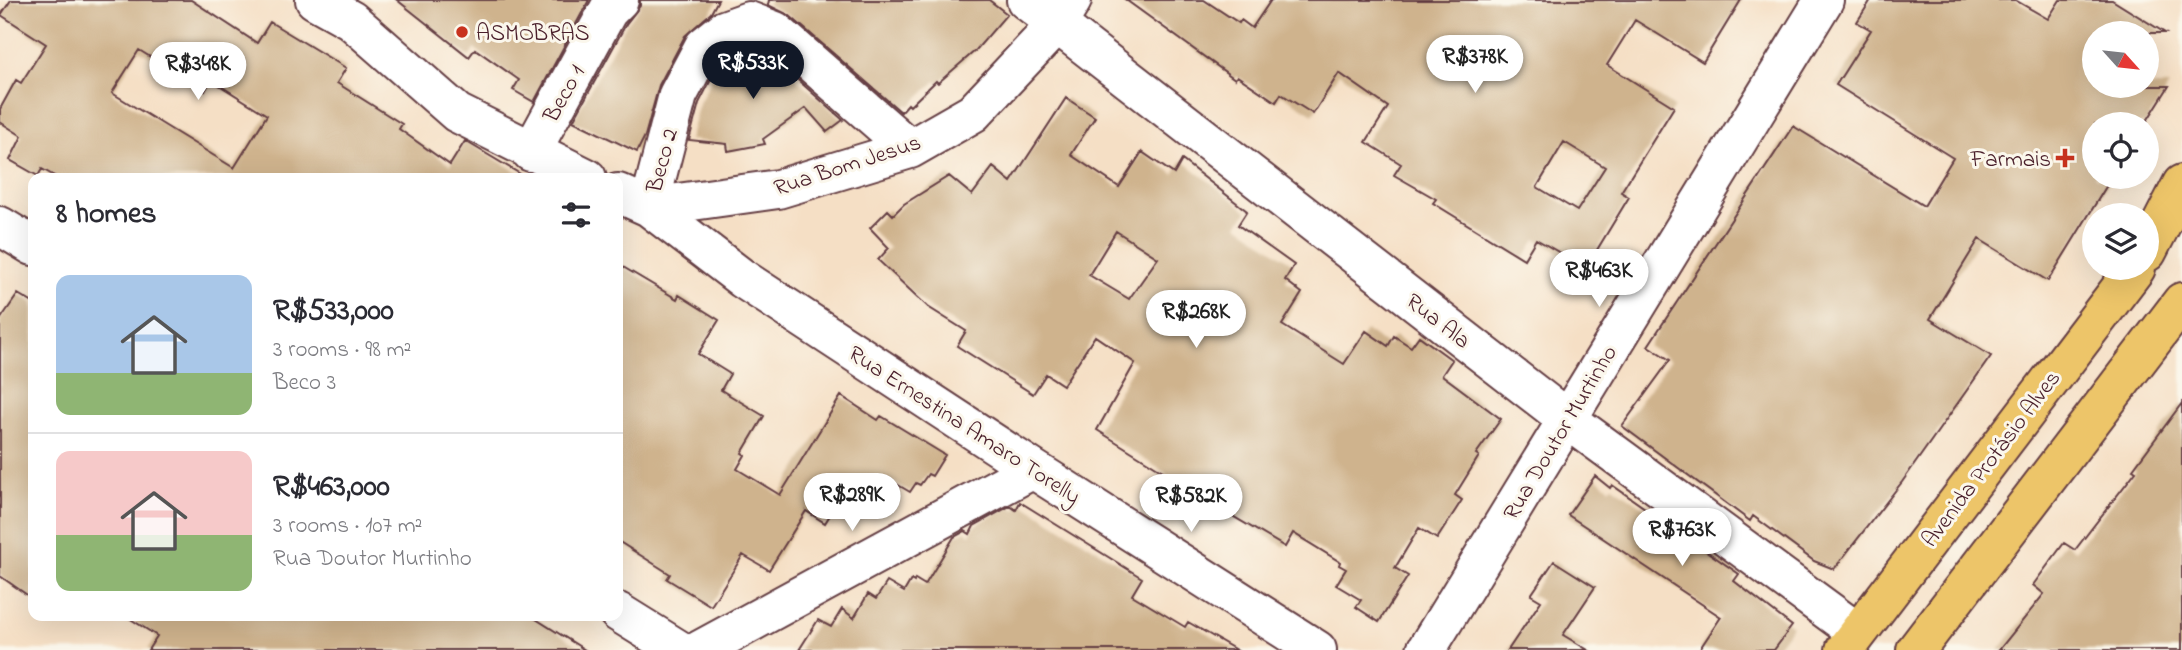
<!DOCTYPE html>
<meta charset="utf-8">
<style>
body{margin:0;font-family:"Indie Flower",sans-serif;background:#f2f2f3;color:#2b2b33;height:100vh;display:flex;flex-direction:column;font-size:26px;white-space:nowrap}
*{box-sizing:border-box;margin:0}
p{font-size:23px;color:#7c7c81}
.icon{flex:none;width:38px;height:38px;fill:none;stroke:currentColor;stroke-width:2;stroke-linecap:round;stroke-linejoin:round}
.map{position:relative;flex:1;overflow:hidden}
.details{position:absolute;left:28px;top:173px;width:595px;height:448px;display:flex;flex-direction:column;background:#fff;border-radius:14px;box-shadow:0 7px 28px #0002}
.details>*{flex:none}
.needle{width:46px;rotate:117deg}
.fabs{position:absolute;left:2082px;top:21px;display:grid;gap:14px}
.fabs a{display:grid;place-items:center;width:77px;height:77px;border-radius:50%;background:#fff;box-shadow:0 7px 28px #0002;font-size:35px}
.price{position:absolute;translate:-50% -60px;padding:0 16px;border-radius:24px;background:#fff;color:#222;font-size:23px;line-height:46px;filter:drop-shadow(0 2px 4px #0008)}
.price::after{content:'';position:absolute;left:50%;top:42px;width:21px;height:16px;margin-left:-10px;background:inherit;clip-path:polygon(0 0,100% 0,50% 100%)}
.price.on{background:#111827;color:#fff}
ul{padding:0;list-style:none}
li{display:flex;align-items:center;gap:21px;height:175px;padding:0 28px}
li+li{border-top:2px solid #e1e1e2}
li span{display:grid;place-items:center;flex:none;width:196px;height:140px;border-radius:14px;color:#555}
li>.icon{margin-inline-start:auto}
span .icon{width:84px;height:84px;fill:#fffc;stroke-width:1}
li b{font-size:30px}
h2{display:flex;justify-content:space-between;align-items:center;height:84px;padding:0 28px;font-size:30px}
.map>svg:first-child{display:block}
.building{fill:#cfb38d;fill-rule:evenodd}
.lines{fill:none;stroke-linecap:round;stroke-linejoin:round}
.minor-casing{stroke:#643c42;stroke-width:42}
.major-casing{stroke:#643c42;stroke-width:42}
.minor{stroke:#fff;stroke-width:38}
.major{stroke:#edc569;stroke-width:38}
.poi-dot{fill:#c8321e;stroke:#fbf7ec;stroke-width:2.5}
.labels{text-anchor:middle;stroke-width:6;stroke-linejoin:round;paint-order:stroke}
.poi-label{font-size:23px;fill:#4a1f2b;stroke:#fbf7ec;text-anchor:start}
.street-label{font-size:23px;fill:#4a1f2b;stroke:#fbf7ec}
</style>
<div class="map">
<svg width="2182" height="650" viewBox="0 0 2182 650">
<rect width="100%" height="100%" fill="#fbf7ec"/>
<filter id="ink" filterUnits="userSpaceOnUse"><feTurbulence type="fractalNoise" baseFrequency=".0143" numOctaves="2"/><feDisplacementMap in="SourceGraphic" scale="14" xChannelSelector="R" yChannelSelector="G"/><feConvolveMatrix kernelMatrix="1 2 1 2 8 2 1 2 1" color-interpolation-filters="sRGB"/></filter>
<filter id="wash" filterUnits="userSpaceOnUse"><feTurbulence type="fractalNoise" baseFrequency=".00686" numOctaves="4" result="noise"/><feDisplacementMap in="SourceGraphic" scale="28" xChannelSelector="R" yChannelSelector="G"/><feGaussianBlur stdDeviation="1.57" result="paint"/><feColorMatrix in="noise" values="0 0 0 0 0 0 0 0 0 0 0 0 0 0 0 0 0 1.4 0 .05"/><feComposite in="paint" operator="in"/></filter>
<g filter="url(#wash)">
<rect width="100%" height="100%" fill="#f5dfc5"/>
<g id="blocks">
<!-- building -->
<path class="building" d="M 11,0 L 191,0 L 257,43 L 270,22 L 346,68 L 337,83 L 402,124 L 399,129 L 450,165 L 465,141 L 527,178 L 58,178 L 42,169 L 38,176 L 10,160 L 22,136 L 0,122 L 0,109 L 16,80 L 21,83 L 46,44 L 1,15 ZM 139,50 L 205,91 L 211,80 L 267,115 L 234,168 L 112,93 Z
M 397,0 L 589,0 L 534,102 L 513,90 L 519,80 L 475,49 L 469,57 Z
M 640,0 L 718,0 L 711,13 L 685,36 L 659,85 L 645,136 L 637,152 L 573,121 L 626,24 L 640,6 Z
M 769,0 L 989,0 L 1007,14 L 976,50 L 938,83 L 936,81 L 910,106 L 908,104 L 901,112 L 789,15 L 768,5 Z
M 1126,0 L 1204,0 L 1239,23 L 1241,20 L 1252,28 L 1271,0 L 1741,0 L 1703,62 L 1635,20 L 1607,65 L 1674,107 L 1621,192 L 1629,197 L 1586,268 L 1536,239 L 1524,259 L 1433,203 L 1436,199 L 1394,175 L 1401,164 L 1366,142 L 1388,107 L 1339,73 L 1313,114 L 1281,94 L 1276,102 L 1237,76 L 1235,79 ZM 1564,142 L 1605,167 L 1577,211 L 1537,187 Z
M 1871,0 L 2015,0 L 2048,19 L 2060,0 L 2112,0 L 2165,33 L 2095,33 L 2095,86 L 2169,86 L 2145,124 L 2095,124 L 2095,177 L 2112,177 L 2048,281 L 1979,239 L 1930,319 L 1991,356 L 1902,482 L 1834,569 L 1814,561 L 1753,516 L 1750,521 L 1622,426 L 1670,360 L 1648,346 L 1793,126 L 1924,206 L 1953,158 L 1836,85 L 1871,30 L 1857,22 Z
M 749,44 L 764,50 L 843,120 L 827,132 L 806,108 L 763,139 L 765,144 L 728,151 L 727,144 L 689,140 L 699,103 L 721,60 L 735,49 Z
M 1066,98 L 1095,117 L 1071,155 L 1119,187 L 1142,152 L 1174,174 L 1182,160 L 1247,211 L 1238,225 L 1294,265 L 1285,280 L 1302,293 L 1282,325 L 1344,364 L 1366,331 L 1388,346 L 1394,336 L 1411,347 L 1419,336 L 1452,360 L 1442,375 L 1501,419 L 1476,454 L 1479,456 L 1455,495 L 1462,500 L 1437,539 L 1419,528 L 1395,568 L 1408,576 L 1379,622 L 1356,607 L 1361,600 L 1336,585 L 1346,569 L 1339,565 L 1340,562 L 1293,533 L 1285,547 L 1185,488 L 1165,475 L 1166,473 L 1097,430 L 1135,363 L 1095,336 L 1063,385 L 1046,374 L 1033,394 L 957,346 L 966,331 L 928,307 L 878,260 L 889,248 L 870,228 L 888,210 L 893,215 L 904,204 L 949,176 L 972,195 L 993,167 L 1011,182 ZM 1116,231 L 1158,258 L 1129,299 L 1089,275 Z
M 618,264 L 677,299 L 679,295 L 719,320 L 698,354 L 730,374 L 721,390 L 764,416 L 742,453 L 745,455 L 737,469 L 780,495 L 841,396 L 878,420 L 881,416 L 945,455 L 932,476 L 928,474 L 920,485 L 916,483 L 910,492 L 893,482 L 884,497 L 861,511 L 849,504 L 847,507 L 838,502 L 825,523 L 806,511 L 769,570 L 743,555 L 711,606 L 667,579 L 670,574 L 618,541 Z
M 18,294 L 33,303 L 33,599 L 0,576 L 0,320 Z
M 2182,403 L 2182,650 L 1999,650 L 2044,594 L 2033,585 L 2064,543 L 2075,550 L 2136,471 L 2133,469 Z
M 1595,476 L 1610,488 L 1612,485 L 1739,574 L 1734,581 L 1792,626 L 1774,650 L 1699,650 L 1721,617 L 1568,515 Z
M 1020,502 L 1142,578 L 1132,595 L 1185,627 L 1188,622 L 1236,650 L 799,650 L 818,620 L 831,627 L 842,609 L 854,618 L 868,594 L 876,599 L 887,582 L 904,592 L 911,580 L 914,582 L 915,579 L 925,585 L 954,537 L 965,531 L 970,534 L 974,526 L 1010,506 L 1016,510 Z
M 1554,561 L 1595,587 L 1563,635 L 1588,650 L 1508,650 L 1541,601 L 1531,595 Z
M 126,616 L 531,616 L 585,650 L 148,650 L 157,636 Z"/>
</g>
</g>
<g filter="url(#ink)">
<use href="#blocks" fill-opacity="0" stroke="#643c42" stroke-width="2"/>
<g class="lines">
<!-- minor casing -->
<g class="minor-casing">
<path id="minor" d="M 315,0 L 351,20 L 457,113 L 587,178
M 1026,0 L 1567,419 L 1857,632
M 531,152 L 608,11 L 619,0
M 618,193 L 649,207 L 743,279 L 1033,469 L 1317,650
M 649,207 L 778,189 L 910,149 L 973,113 L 1058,23 L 1072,0
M 649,207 L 678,95 L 704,46 L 724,30 L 749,21 L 775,31 L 910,149
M 0,226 L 33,246
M 618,612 L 679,650
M 700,650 L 1033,469
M 1426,650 L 1824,0"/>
</g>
<!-- major casing -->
<g class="major-casing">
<path id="major" d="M 2147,252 L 2182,184
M 1845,650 L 2136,268
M 1916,650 L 2182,302"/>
</g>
<!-- minor -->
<use href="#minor" class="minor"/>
<!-- major -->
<use href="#major" class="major"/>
</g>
</g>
<!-- markers -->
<g class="poi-dot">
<circle cx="462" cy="32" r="7"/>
<path d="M2061.5 147.5h7v7h7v7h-7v7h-7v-7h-7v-7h7z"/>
</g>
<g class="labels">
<!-- poi labels -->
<g class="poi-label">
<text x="476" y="40">ASMOBRAS</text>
<text x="2051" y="166" text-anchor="end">Farmais</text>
</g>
<!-- street labels -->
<g class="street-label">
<text transform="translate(563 93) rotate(-61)" y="8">Beco 1</text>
<text transform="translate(661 160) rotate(-75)" y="8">Beco 2</text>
<text transform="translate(847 164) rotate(-18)" y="8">Rua Bom Jesus</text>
<text transform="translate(1439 320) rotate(38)" y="8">Rua Ala</text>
<text transform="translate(965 424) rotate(33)" y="8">Rua Ernestina Amaro Torelly</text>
<text transform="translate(1559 432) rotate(-59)" y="8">Rua Doutor Murtinho</text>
<text transform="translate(1990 458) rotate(-53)" y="8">Avenida Protásio Alves</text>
</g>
</g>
</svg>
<div class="fabs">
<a><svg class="needle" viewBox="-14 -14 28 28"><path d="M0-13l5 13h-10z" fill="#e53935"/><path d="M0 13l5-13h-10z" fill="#7c7c81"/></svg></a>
<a><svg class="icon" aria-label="locate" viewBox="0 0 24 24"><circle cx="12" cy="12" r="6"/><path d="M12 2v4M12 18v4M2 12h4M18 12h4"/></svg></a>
<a><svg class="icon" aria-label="layers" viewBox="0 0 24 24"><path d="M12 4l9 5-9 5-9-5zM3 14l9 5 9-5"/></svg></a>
</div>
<b class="price" style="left:1475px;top:95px">R$378K</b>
<b class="price on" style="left:753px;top:101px">R$533K</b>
<b class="price" style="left:198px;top:102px">R$348K</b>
<b class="price" style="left:1599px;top:309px">R$463K</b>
<b class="price" style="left:1196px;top:350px">R$268K</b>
<b class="price" style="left:852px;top:533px">R$289K</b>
<b class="price" style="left:1191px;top:534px">R$582K</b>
<b class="price" style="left:1682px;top:568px">R$763K</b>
<section class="details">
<h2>8 homes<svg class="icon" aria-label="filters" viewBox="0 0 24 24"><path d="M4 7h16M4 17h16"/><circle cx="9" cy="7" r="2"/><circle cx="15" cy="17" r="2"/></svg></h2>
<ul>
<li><span style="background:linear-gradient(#a9c7e8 70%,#8fb573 0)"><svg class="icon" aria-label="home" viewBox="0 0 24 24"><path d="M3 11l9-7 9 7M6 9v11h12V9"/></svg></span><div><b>R$533,000</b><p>3 rooms · 98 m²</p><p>Beco 3</p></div></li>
<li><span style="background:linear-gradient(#f6c9c9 60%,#8fb573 0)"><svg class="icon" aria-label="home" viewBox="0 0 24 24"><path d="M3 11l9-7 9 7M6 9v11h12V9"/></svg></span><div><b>R$463,000</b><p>3 rooms · 107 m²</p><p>Rua Doutor Murtinho</p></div></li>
</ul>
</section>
</div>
